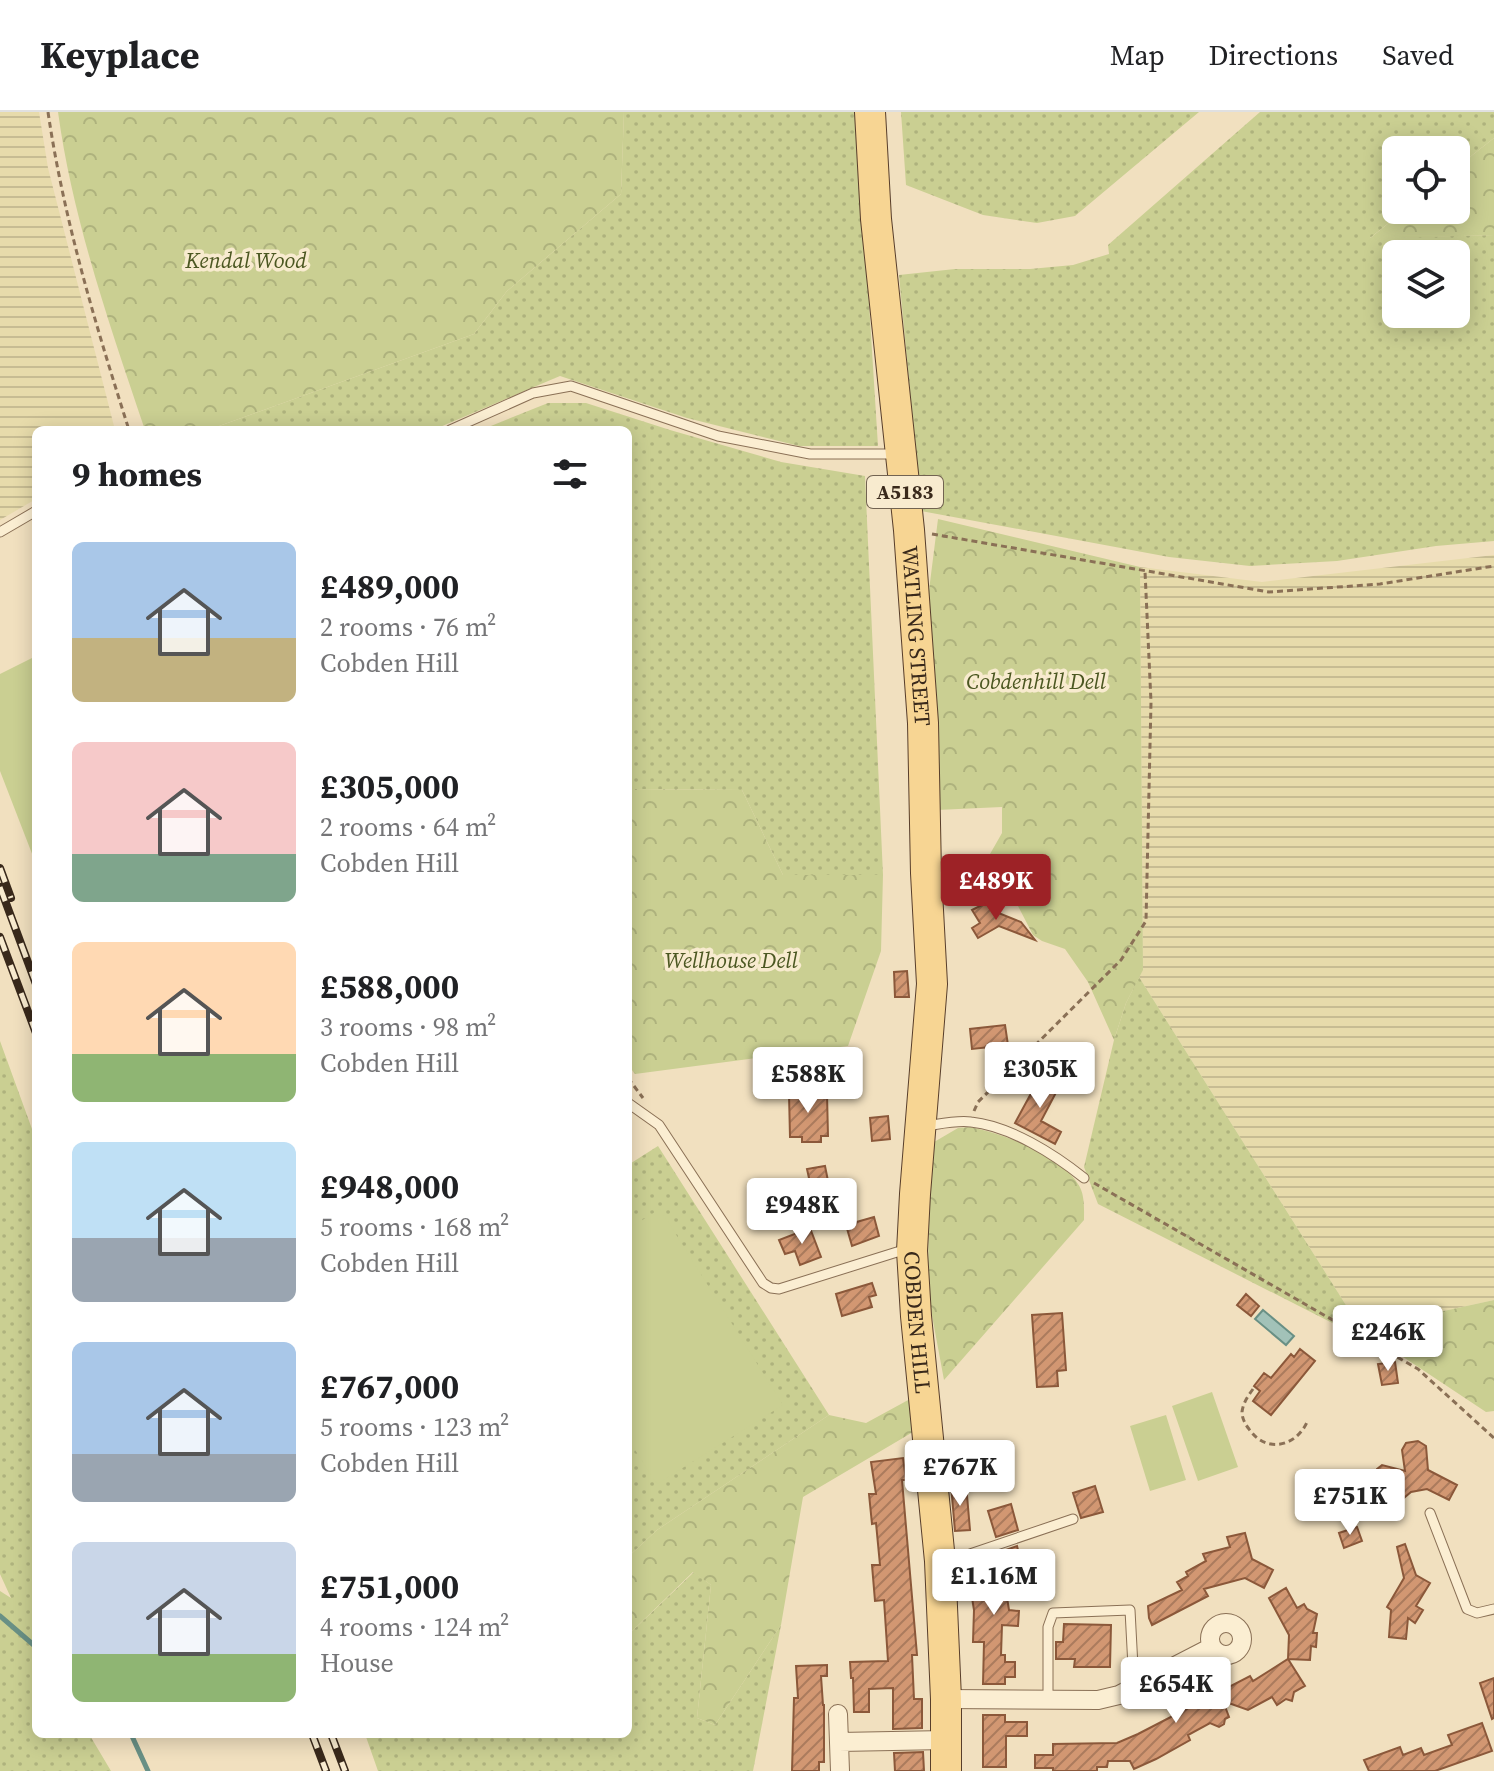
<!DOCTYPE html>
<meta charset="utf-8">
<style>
body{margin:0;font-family:"Source Serif 4",serif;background:#f2f2f2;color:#202124;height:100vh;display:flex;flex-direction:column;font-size:30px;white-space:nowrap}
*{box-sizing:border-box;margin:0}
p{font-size:26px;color:#757577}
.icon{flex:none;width:44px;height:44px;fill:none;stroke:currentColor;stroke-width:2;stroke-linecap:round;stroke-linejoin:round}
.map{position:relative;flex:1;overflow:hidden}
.side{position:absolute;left:32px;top:314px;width:600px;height:1312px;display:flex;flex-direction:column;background:#fff;border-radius:12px;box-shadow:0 4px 20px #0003}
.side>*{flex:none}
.buttons{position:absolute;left:1382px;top:24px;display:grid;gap:16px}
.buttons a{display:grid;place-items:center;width:88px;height:88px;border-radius:12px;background:#fff;box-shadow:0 4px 20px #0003;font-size:40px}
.price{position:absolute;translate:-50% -68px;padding:0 18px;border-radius:8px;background:#fff;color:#222;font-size:26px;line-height:52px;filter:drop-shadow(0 2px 4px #0008)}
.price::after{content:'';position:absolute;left:50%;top:48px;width:24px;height:18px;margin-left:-12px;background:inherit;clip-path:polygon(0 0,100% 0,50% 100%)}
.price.selected{background:#9d2226;color:#fff}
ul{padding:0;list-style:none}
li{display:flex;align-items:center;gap:24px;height:200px;padding:0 40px}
li span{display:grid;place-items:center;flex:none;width:224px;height:160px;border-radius:12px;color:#555}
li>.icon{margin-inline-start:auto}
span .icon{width:96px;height:96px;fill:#fffc;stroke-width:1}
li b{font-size:34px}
h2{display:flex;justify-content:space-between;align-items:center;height:96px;padding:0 40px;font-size:34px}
header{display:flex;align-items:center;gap:48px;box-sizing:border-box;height:112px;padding:0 40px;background:#fff;border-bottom:2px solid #e0e0e0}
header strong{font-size:38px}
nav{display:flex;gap:44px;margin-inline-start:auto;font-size:28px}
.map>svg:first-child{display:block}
.farmland{fill:url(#farmland-rules)}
.grass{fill:url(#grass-dots);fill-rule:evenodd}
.forest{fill:url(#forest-crowns)}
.garden{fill:#cacf92}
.water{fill:#a2c2b8;stroke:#699085;stroke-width:2}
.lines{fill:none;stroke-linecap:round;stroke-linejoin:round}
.stream{stroke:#699085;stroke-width:5}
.building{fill:url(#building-hatch);stroke:#8b583a;stroke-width:2}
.service-casing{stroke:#8a7056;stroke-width:11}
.minor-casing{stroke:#8a7056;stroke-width:20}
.primary-casing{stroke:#583e2b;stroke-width:32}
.path{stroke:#8a7056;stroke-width:3;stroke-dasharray:6 4;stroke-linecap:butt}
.service{stroke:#fbeed2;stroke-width:9}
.minor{stroke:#fbeed2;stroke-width:18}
.primary{stroke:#f7d593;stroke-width:30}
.rail-casing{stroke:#39291b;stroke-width:8}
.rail{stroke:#f8ebcf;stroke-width:5;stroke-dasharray:15;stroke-linecap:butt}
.labels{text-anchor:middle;stroke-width:7;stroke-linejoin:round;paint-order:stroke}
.shield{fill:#f8ebcf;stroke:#726351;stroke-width:2}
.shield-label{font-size:20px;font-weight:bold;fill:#39291b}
.park-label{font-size:22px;font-style:italic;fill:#4b5721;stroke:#f8ebcf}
.street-label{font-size:22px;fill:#39291b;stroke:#f8ebcf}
</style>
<header>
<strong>Keyplace</strong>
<nav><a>Map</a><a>Directions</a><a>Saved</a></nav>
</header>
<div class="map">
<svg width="1494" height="1659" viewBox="0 0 1494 1659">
<defs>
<pattern id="farmland-rules" width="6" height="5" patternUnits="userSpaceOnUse" patternTransform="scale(2)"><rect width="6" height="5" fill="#e7dbab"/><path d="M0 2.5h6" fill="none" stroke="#c7bc93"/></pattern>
<pattern id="grass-dots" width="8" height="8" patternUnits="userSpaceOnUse" patternTransform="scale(2)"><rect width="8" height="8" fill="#cacf92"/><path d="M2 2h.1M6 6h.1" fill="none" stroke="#aeb27d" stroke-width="1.8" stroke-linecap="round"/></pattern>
<pattern id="forest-crowns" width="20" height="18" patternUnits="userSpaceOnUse" patternTransform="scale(2)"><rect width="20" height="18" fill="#cacf92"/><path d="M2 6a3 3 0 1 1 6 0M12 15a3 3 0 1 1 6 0" fill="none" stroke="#aeb27d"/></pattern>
<pattern id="building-hatch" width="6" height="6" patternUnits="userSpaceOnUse" patternTransform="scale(2)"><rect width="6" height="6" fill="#d29772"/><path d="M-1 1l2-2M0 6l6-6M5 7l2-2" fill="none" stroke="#ab7b5d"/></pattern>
</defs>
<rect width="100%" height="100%" fill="#f1e0bf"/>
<!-- farmland -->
<path class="farmland" d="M 0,0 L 39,0 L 48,56 L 115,318 L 36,318 L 36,387 L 0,408 Z
M 1494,443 L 1494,1188 L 1361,1217 L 1139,865 L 1143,857 L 1140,455 L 1262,470 Z"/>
<!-- grass -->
<path class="grass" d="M 624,0 L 857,0 L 878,334 L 799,334 L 687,306 L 560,264 L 433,318 L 208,318 L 474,222 L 507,179 L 621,82 Z
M 901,0 L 1199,0 L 1075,104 L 1037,111 L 983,103 L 906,73 Z
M 1260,0 L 1494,0 L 1494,26 L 1456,56 L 1456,38 L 1396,38 L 1396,98 L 1405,98 L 1370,126 L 1494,123 L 1494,429 L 1436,434 L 1337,449 L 1250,454 L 1169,445 L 921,399 L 899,163 L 955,157 L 1030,157 L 1073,153 L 1109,142 L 1108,133 ZM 1396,142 L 1456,142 L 1456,202 L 1396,202 Z
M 548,291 L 586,291 L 670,318 L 781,350 L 865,364 L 883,763 L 783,763 L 742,678 L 628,677 L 628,318 L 481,318 Z
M 1139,865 L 1361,1217 L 1350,1220 L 1098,1092 L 1084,1055 L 1114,928 L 1126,891 Z
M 0,929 L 36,1028 L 36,1525 L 34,1525 L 36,1529 L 36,1622 L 89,1622 L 111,1659 L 0,1659 L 0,1479 L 11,1486 L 0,1462 Z
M 658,1034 L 829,1303 L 657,1418 L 628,1445 L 628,1053 Z
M 694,1460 L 711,1473 L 697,1606 L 715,1613 L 781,1513 L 753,1659 L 378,1659 L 365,1622 L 628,1622 L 628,1523 Z"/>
<!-- forest -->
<path class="forest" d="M 58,0 L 624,0 L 621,82 L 507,179 L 474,222 L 208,318 L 145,318 C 110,214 73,109 58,0 Z
M 1494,26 L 1494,123 L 1369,127 L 1405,98 L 1456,98 L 1456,56 Z
M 938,407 L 1140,455 L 1143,858 L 1126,891 L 1114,928 L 1088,870 L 1065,837 L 1042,829 L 1033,823 L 1018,794 L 991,782 L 985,777 L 986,749 L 1002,721 L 1002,695 L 937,698 L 926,502 Z
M 628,677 L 742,678 L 783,763 L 883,763 L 881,839 L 848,934 L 635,962 L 628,953 Z
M 970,1015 C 1003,1022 1059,1041 1078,1072 C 1085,1082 1084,1096 1084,1108 L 944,1268 L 928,1182 L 929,1033 L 958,1016 Z
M 1494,1188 L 1494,1299 L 1486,1300 L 1361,1217 Z
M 910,1287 L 913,1320 L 803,1385 L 781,1513 L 715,1613 L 697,1606 L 711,1473 L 693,1460 L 628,1523 L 628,1445 L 657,1418 L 829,1303 L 866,1311 Z"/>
<!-- garden -->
<path class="garden" d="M 36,544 L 36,752 L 0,659 L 0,562 Z
M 660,1097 L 783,1293 L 657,1372 L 628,1327 L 628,1117 Z
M 1212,1280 L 1238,1355 L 1198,1369 L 1172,1294 Z
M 1166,1303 L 1186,1368 L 1150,1379 L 1130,1314 Z"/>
<!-- water -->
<path class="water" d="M 1263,1198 L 1294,1224 L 1286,1233 L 1255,1207 Z"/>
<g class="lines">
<!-- stream -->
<path class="stream" d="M 0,1504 L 36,1535
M 131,1622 L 148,1659"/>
</g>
<!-- building -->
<path class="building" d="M 986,791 L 991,798 L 1021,810 L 1035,828 L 999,814 L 978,826 L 972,816 L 980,811 L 972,798 Z
M 907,859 L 909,885 L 895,885 L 894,860 Z
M 1005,913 L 1008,933 L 972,937 L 970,917 Z
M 1041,963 L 1060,973 L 1041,1009 L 1061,1020 L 1055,1032 L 1015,1011 Z
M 820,976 L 820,982 L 827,982 L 828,1024 L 821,1024 L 821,1030 L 802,1030 L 802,1025 L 790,1025 L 789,982 L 793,982 L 793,977 Z
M 888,1004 L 890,1027 L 872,1029 L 870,1006 Z
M 825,1054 L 835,1104 L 818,1107 L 807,1057 Z
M 874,1105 L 879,1124 L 852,1134 L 846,1113 Z
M 810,1116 L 821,1145 L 800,1153 L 795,1139 L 785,1142 L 779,1128 Z
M 872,1171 L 876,1183 L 869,1185 L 872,1195 L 842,1204 L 836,1182 Z
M 1246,1182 L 1259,1194 L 1251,1204 L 1237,1193 Z
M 1062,1201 L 1066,1258 L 1057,1259 L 1058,1274 L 1037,1275 L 1032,1203 Z
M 1300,1237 L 1315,1249 L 1271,1303 L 1253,1289 L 1260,1279 L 1254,1274 L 1264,1261 L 1271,1266 L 1291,1242 L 1294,1245 Z
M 1395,1250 L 1398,1271 L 1382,1273 L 1378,1252 Z
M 1418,1329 L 1426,1334 L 1428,1358 L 1457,1373 L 1449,1388 L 1427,1377 L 1411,1380 L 1380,1406 L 1359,1383 L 1376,1368 L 1377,1357 L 1382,1353 L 1405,1359 L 1402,1338 L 1406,1331 Z
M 903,1346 L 906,1368 L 902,1368 L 917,1543 L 912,1543 L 914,1587 L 922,1587 L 922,1616 L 893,1617 L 893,1576 L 869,1577 L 869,1600 L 854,1600 L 853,1566 L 851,1566 L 850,1550 L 888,1549 L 884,1488 L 875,1489 L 872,1453 L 880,1453 L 876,1411 L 872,1412 L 869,1382 L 876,1382 L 871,1350 Z
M 966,1372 L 970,1418 L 955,1419 L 951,1373 Z
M 1095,1374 L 1103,1400 L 1081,1406 L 1073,1381 Z
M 1011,1392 L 1018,1418 L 996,1425 L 988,1399 Z
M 1357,1415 L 1362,1429 L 1344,1436 L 1339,1421 Z
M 1245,1421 L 1252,1447 L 1273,1458 L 1264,1476 L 1245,1466 L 1204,1477 L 1208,1484 L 1152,1513 L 1149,1506 L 1148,1494 L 1182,1478 L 1177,1470 L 1188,1464 L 1186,1460 L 1206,1449 L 1203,1442 L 1230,1435 L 1227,1425 Z
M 1405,1432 L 1416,1463 L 1430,1471 L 1416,1494 L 1423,1498 L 1415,1511 L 1408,1506 L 1406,1527 L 1389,1525 L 1391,1498 L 1387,1495 L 1404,1466 L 1397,1435 Z
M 1017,1434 L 1021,1450 L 1002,1455 L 1009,1498 L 1019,1499 L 1018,1514 L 1002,1513 L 1001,1543 L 1005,1543 L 1005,1550 L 1015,1550 L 1015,1565 L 1005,1565 L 1005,1572 L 983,1572 L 984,1530 L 973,1530 L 974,1498 L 969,1467 L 984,1464 L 1000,1440 Z
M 1286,1476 L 1297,1496 L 1304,1492 L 1307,1497 L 1317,1502 L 1313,1521 L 1317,1521 L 1316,1535 L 1311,1534 L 1310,1548 L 1288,1547 L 1289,1523 L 1269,1486 Z
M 1064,1512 L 1111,1513 L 1110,1555 L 1074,1555 L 1075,1547 L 1056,1547 L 1056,1530 L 1063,1530 Z
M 1288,1547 L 1305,1574 L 1294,1580 L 1292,1589 L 1286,1587 L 1277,1593 L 1272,1585 L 1248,1598 L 1223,1589 L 1229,1605 L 1225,1607 L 1224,1612 L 1219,1615 L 1210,1611 L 1188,1623 L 1190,1628 L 1156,1647 L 1134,1657 L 1130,1649 L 1108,1649 L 1107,1655 L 1097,1655 L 1097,1659 L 1053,1659 L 1053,1656 L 1035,1656 L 1035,1643 L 1053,1643 L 1053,1632 L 1117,1631 L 1138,1622 L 1250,1564 L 1253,1569 Z
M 827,1553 L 827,1564 L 821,1564 L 823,1593 L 824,1593 L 824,1650 L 819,1650 L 819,1659 L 792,1659 L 794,1586 L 798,1586 L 796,1554 Z
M 1494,1566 L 1494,1606 L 1492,1607 L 1480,1571 Z
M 983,1603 L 1005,1603 L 1005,1610 L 1027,1610 L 1027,1624 L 1006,1624 L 1006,1655 L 983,1655 Z
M 1482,1611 L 1492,1639 L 1435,1659 L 1369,1659 L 1364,1648 L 1400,1635 L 1403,1643 L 1421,1636 L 1424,1643 L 1452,1633 L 1448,1623 Z
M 923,1640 L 924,1659 L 895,1659 L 894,1641 Z"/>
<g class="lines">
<!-- service casing -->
<g class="service-casing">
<path id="service" d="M 450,318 L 533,281 L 571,274 L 718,324 L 810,342 L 897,342
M 0,420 L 36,399
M 628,991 L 659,1013 L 763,1171 L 771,1176 L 779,1177 L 897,1140 L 909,1139
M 926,1014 C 940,1012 957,1008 971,1010 C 1010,1014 1054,1042 1084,1066
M 1430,1401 L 1467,1497 L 1477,1501 L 1494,1497
M 943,1449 L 970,1442 L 1073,1407
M 1048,1588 L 1048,1515 L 1053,1501 L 1130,1498 L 1134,1574"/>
</g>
<!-- minor casing -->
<g class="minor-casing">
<path id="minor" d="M1210 1527a16 16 0 1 1 32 0a16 16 0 1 1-32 0Z
M 946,1587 L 1098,1588 L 1119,1583 L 1212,1535
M 838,1602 L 840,1659
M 839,1630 L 946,1628"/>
</g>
<!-- primary casing -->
<g class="primary-casing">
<g id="primary">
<path id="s1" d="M 870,0 L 876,107 L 909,418 L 923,611 L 926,761 L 932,872 L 915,1082 L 912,1139 L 916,1204 L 940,1449 L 946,1587 L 946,1659"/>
</g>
</g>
<!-- path -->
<path class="path" d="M 48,0 C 64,109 96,214 129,318
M 932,422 L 1269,480 L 1380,472 L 1494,454
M 628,966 L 643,986
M 974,999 L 978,990 L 1121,848 L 1146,809 L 1151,590 L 1145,459
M 1094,1071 L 1418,1257 L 1494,1326
M 1253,1277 C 1248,1284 1243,1291 1242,1300 C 1242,1306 1245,1312 1249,1317 C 1266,1342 1297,1335 1308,1308"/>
<!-- service -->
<use href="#service" class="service"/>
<!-- minor -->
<use href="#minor" class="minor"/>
<!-- primary -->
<use href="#primary" class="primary"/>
<!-- rail casing -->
<g class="rail-casing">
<path id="rail" d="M 0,756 L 11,786
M 0,775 L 36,872
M 0,825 L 36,921
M 312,1622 L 326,1659
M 331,1622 L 345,1659"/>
</g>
<!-- rail -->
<use href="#rail" class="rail"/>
</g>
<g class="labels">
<!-- shield labels -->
<rect class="shield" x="867" y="364" width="76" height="32" rx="6"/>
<g class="shield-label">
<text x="905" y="387">A5183</text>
</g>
<!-- park labels -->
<g class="park-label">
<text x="246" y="156">Kendal Wood</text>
<text x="1036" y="577">Cobdenhill Dell</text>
<text x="731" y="856">Wellhouse Dell</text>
</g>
<!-- street labels -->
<g class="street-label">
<text dy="8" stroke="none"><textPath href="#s1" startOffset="526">WATLING STREET</textPath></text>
<text dy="8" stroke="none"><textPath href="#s1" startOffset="1214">COBDEN HILL</textPath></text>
</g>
</g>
</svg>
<div class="buttons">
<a><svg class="icon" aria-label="locate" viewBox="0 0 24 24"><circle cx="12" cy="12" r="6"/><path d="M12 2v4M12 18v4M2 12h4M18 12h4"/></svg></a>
<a><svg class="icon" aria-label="layers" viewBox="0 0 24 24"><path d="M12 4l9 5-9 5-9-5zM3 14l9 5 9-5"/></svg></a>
</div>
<b class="price selected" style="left:996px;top:810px">£489K</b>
<b class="price" style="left:1040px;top:998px">£305K</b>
<b class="price" style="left:808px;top:1003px">£588K</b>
<b class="price" style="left:802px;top:1134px">£948K</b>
<b class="price" style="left:1388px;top:1261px">£246K</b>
<b class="price" style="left:960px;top:1396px">£767K</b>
<b class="price" style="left:1350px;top:1425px">£751K</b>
<b class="price" style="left:994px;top:1505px">£1.16M</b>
<b class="price" style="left:1176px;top:1613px">£654K</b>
<section class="side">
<h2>9 homes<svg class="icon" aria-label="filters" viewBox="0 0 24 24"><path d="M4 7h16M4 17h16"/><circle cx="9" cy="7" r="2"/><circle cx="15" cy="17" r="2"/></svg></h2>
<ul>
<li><span style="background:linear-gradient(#a9c7e8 60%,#c2b280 0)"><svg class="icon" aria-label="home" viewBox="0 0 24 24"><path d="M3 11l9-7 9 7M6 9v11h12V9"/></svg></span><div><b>£489,000</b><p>2 rooms · 76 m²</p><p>Cobden Hill</p></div></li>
<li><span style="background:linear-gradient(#f6c9c9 70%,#7fa58c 0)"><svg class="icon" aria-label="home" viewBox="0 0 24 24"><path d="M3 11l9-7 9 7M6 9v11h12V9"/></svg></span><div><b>£305,000</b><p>2 rooms · 64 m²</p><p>Cobden Hill</p></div></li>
<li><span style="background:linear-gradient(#ffd9b3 70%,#8fb573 0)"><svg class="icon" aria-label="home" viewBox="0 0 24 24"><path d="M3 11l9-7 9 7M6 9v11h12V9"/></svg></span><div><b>£588,000</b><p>3 rooms · 98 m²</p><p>Cobden Hill</p></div></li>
<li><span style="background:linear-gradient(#bfe0f5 60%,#9aa5b1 0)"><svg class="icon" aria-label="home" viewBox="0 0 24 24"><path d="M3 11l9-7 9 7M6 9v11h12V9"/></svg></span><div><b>£948,000</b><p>5 rooms · 168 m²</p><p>Cobden Hill</p></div></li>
<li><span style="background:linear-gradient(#a9c7e8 70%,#9aa5b1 0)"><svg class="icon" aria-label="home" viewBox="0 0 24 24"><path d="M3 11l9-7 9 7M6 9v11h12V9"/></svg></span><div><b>£767,000</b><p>5 rooms · 123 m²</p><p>Cobden Hill</p></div></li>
<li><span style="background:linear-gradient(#c9d6e8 70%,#8fb573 0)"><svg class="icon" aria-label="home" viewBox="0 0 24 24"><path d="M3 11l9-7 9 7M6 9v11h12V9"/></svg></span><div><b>£751,000</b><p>4 rooms · 124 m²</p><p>House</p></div></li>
</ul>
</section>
</div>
